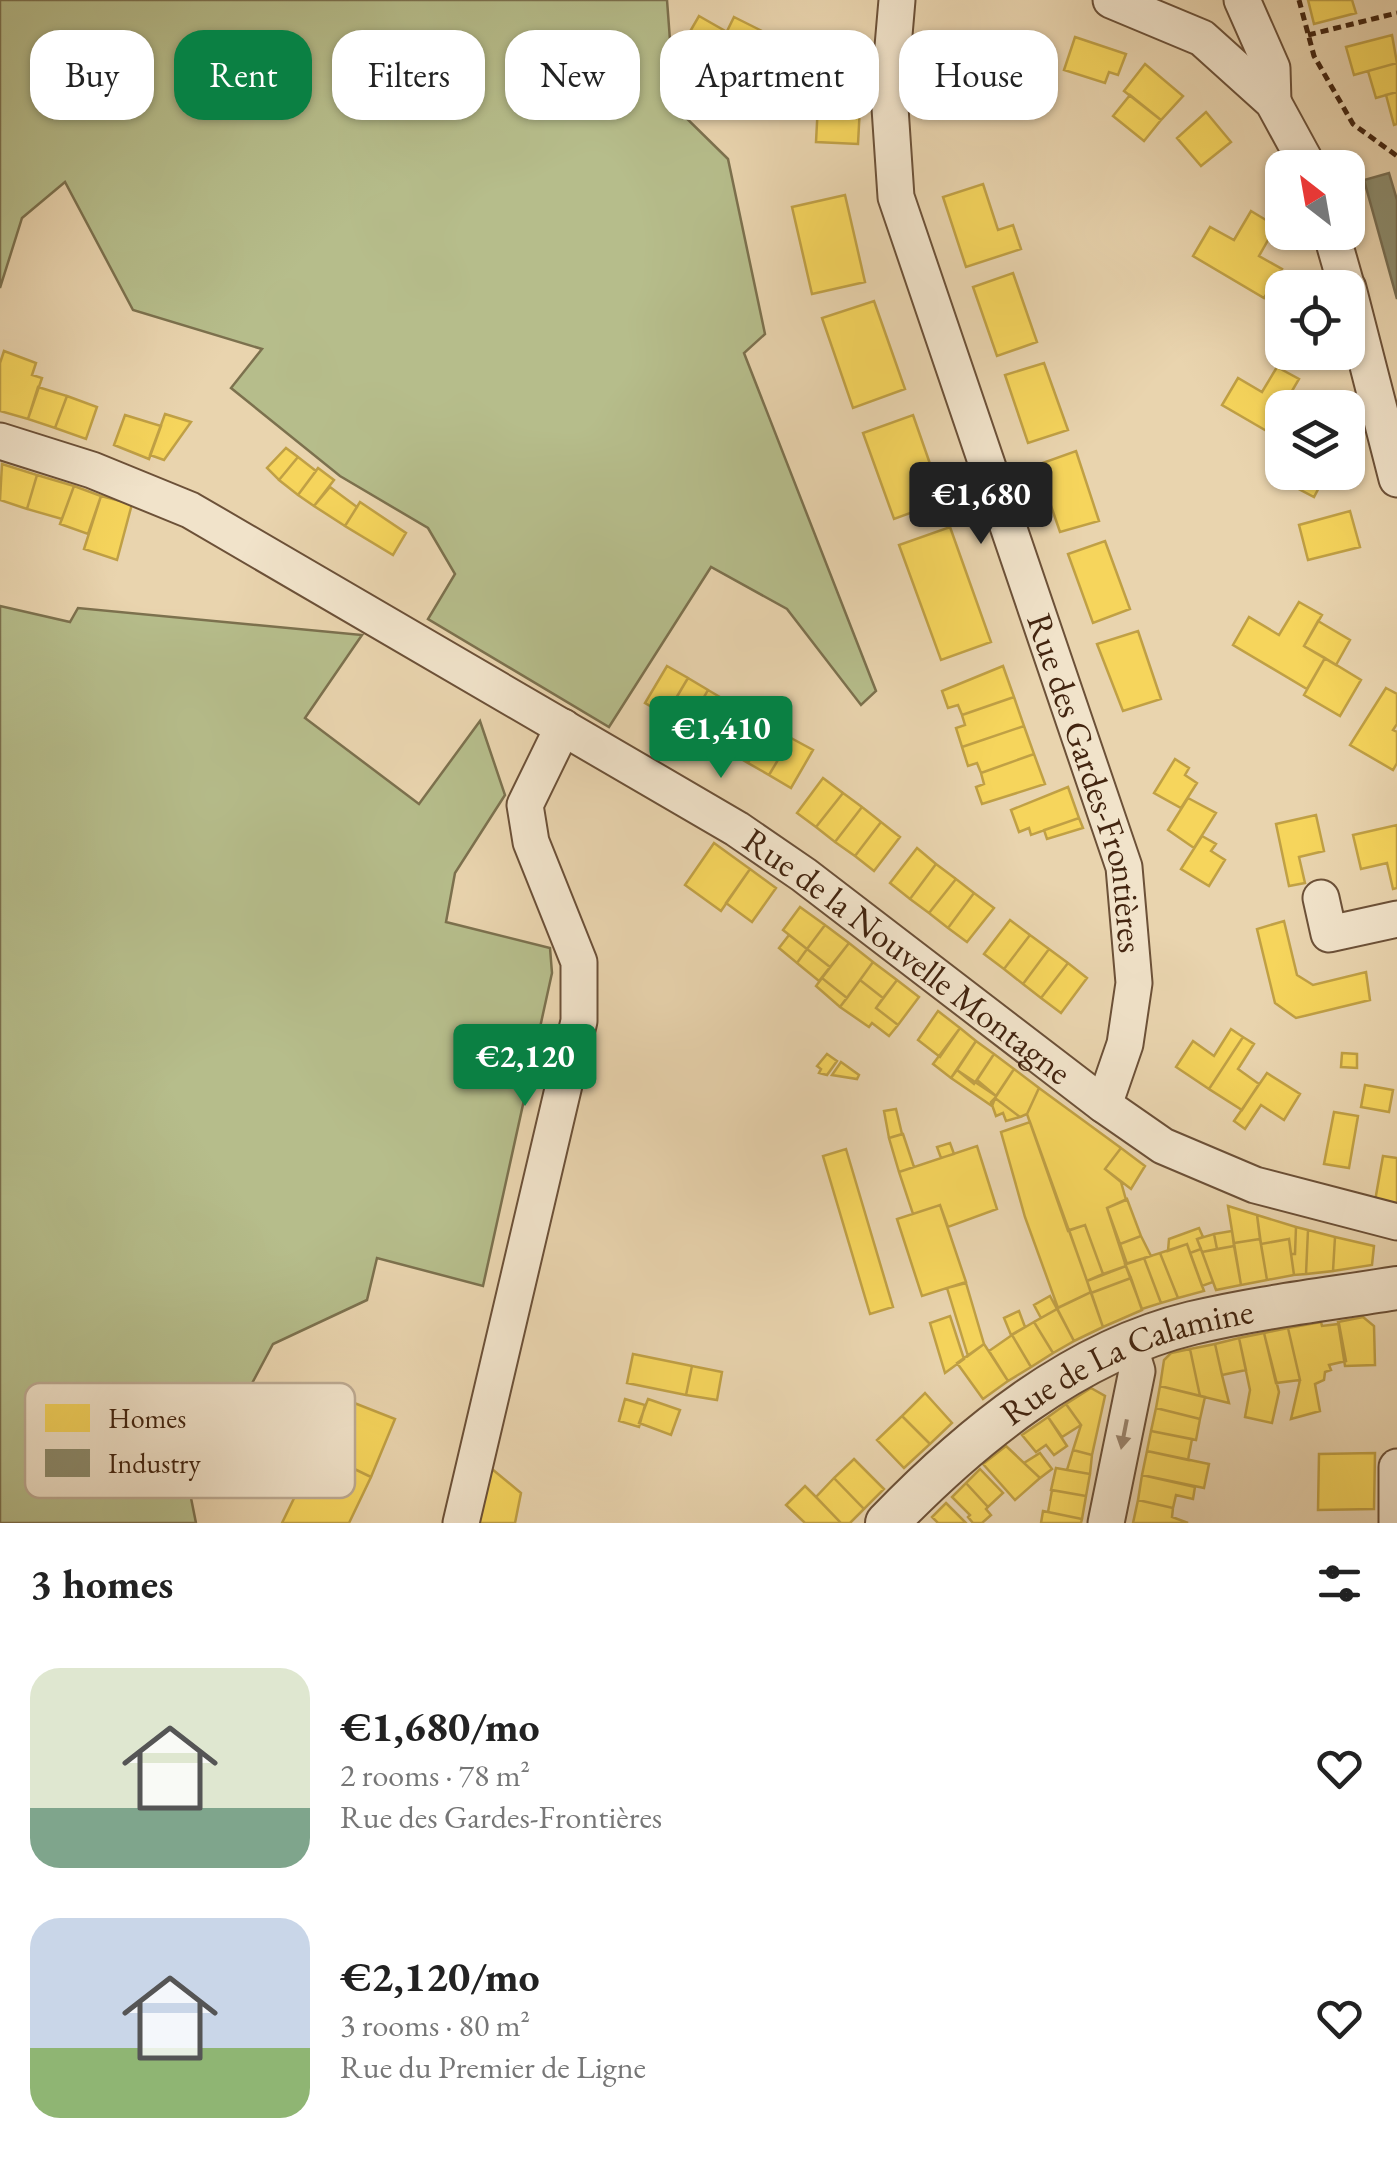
<!DOCTYPE html>
<meta charset="utf-8">
<style>
body{margin:0;font-family:"EB Garamond",serif;background:#f2f2f2;color:#222;height:100vh;display:flex;flex-direction:column;font-size:38px;white-space:nowrap}
*{box-sizing:border-box;margin:0}
p{font-size:32px;color:#767676}
.icon{flex:none;width:55px;height:55px;fill:none;stroke:currentColor;stroke-width:2;stroke-linecap:round;stroke-linejoin:round}
.map{position:relative;height:1523px;overflow:hidden}
.details{display:flex;flex-direction:column;background:#fff;flex:1}
.details>*{flex:none}
.hud{position:absolute;left:30px;top:30px;width:1338px;height:90px;display:flex;gap:20px}
.needle{width:65px;rotate:329deg}
.buttons{position:absolute;left:1265px;top:150px;display:grid;gap:20px}
.buttons a{display:grid;place-items:center;width:100px;height:100px;border-radius:20px;background:#fff;box-shadow:0 2px 8px #0004;font-size:50px}
.price{position:absolute;translate:-50% -85px;padding:0 22px;border-radius:10px;background:#0b8043;color:#fff;font-size:32px;line-height:65px;filter:drop-shadow(0 2px 5px #0008)}
.price::after{content:'';position:absolute;left:50%;top:60px;width:30px;height:22px;margin-left:-15px;background:inherit;clip-path:polygon(0 0,100% 0,50% 100%)}
.price.current{background:#222;color:#fff}
ul{padding:0;list-style:none}
li{display:flex;align-items:center;gap:30px;height:250px;padding:0 30px}
li span{display:grid;place-items:center;flex:none;width:280px;height:200px;border-radius:30px;color:#555}
li>.icon{margin-inline-start:auto}
span .icon{width:120px;height:120px;fill:#fffc;stroke-width:1}
li b{font-size:42px}
h2{display:flex;justify-content:space-between;align-items:center;height:120px;padding:0 30px;font-size:42px}
.tag{padding:0 35px;border-radius:30px;background:#fff;box-shadow:0 2px 8px #0004;font-size:35px;line-height:90px}
.tag.current{background:#0b8043;color:#fff}
.map>svg:first-child{display:block}
.green{fill:#b6bd8b;stroke:#7c714e;stroke-width:2.5}
.homes{fill:#f6d55c;stroke:#c0a045;stroke-width:2.5}
.industry{fill:#8c8c6e;stroke:#766d52;stroke-width:2.5}
.lines{fill:none;stroke-linecap:round;stroke-linejoin:round}
.minor-casing{stroke:#6c5138;stroke-width:39}
.tertiary-casing{stroke:#6c5138;stroke-width:46}
.path{stroke:#432510;stroke-width:5;stroke-dasharray:8 5;stroke-linecap:butt}
.minor{stroke:#f1e3ca;stroke-width:35}
.tertiary{stroke:#f1e3ca;stroke-width:42}
.oneway{fill:#9a846d}
.labels{text-anchor:middle;stroke-width:10;stroke-linejoin:round;paint-order:stroke}
.street-label{font-size:35px;fill:#432510;stroke:#f1e3ca}
.key{fill:#f1e3ca;stroke:#bdaa92;stroke-width:2.5}
.key-label{font-size:28px;fill:#432510}
</style>
<div class="map">
<svg width="1397" height="1523" viewBox="0 0 1397 1523">
<rect width="100%" height="100%" fill="#e9d4ae"/>
<filter id="stains"><feTurbulence type="fractalNoise" baseFrequency=".002" numOctaves="4"/><feColorMatrix values="0 0 0 0 .2 0 0 0 0 .09 0 0 0 0 .02 0 0 0 .5 -.17"/></filter>
<radialGradient id="worn" r=".72"><stop offset=".6" stop-color="#630" stop-opacity="0"/><stop offset="1" stop-color="#630" stop-opacity=".3"/></radialGradient>
<!-- green -->
<path class="green" d="M 0,0 L 667,0 L 675,107 L 728,159 L 765,334 L 744,353 L 876,691 L 861,705 L 787,609 L 711,567 L 609,727 L 428,619 L 455,574 L 428,528 L 340,476 L 231,388 L 262,349 L 133,310 L 65,182 L 22,218 L 0,288 Z
M 0,606 L 70,622 L 78,608 L 362,635 L 305,718 L 419,804 L 480,721 L 505,795 L 455,873 L 446,922 L 550,948 L 552,973 L 483,1286 L 377,1258 L 367,1300 L 273,1344 L 191,1498 L 196,1523 L 0,1523 Z"/>
<!-- homes -->
<path class="homes" d="M 1308,0 L 1352,0 L 1356,13 L 1314,24 Z
M 699,16 L 727,32 L 710,66 L 681,47 Z
M 734,17 L 762,31 L 738,80 L 710,66 Z
M 1392,35 L 1397,63 L 1354,75 L 1346,47 Z
M 1075,37 L 1126,54 L 1118,75 L 1109,72 L 1105,83 L 1064,70 Z
M 991,39 L 1020,42 L 1018,65 L 1043,67 L 1040,100 L 957,93 L 960,63 L 989,66 Z
M 1397,63 L 1397,92 L 1376,98 L 1368,71 Z
M 1145,64 L 1183,96 L 1161,120 L 1124,91 Z
M 819,85 L 861,87 L 858,144 L 816,142 Z
M 1397,92 L 1397,124 L 1394,125 L 1386,95 Z
M 1130,95 L 1161,120 L 1144,141 L 1113,116 Z
M 1206,112 L 1231,142 L 1201,166 L 1177,138 Z
M 983,184 L 998,230 L 1013,225 L 1021,249 L 966,267 L 943,197 Z
M 845,195 L 865,282 L 812,294 L 792,207 Z
M 1251,211 L 1276,226 L 1259,256 L 1282,269 L 1264,298 L 1193,256 L 1210,227 L 1234,240 Z
M 1013,273 L 1037,342 L 997,356 L 973,287 Z
M 874,301 L 905,389 L 853,408 L 822,318 Z
M 4,351 L 36,363 L 32,375 L 42,378 L 28,419 L 0,411 L 0,363 Z
M 1044,363 L 1068,430 L 1028,443 L 1005,375 Z
M 1277,367 L 1299,379 L 1282,408 L 1282,440 L 1222,405 L 1238,378 L 1262,392 Z
M 38,387 L 67,396 L 55,428 L 28,419 Z
M 67,396 L 97,407 L 86,439 L 55,428 Z
M 165,414 L 191,422 L 164,460 L 150,455 Z
M 125,415 L 161,426 L 149,459 L 114,445 Z
M 913,415 L 943,501 L 894,519 L 863,433 Z
M 286,448 L 298,457 L 279,480 L 267,468 Z
M 1076,451 L 1099,521 L 1060,532 L 1037,465 Z
M 298,457 L 316,471 L 298,495 L 279,480 Z
M 1282,461 L 1282,472 L 1327,472 L 1314,497 L 1274,476 Z
M 2,464 L 37,475 L 27,509 L 0,500 Z
M 318,468 L 334,480 L 314,506 L 298,495 Z
M 37,475 L 74,486 L 62,519 L 27,509 Z
M 74,486 L 101,496 L 88,534 L 60,524 Z
M 330,487 L 357,507 L 345,526 L 314,506 Z
M 101,496 L 132,504 L 117,560 L 84,549 Z
M 360,502 L 406,533 L 393,555 L 345,526 Z
M 1350,511 L 1360,547 L 1308,560 L 1299,525 Z
M 950,527 L 991,642 L 941,660 L 899,545 Z
M 1105,541 L 1130,609 L 1093,623 L 1068,554 Z
M 1299,602 L 1322,615 L 1304,646 L 1325,658 L 1307,689 L 1233,645 L 1249,617 L 1279,635 Z
M 1318,621 L 1350,640 L 1336,665 L 1304,646 Z
M 1138,631 L 1161,699 L 1123,711 L 1097,644 Z
M 1325,658 L 1361,680 L 1340,716 L 1304,695 Z
M 667,666 L 688,678 L 666,715 L 645,703 Z
M 1003,666 L 1014,697 L 962,715 L 958,705 L 948,708 L 942,691 Z
M 688,678 L 708,690 L 687,727 L 666,715 Z
M 1386,688 L 1397,694 L 1397,724 L 1393,730 L 1397,732 L 1397,763 L 1393,770 L 1350,745 Z
M 708,690 L 730,703 L 709,740 L 687,727 Z
M 1014,697 L 1024,726 L 962,747 L 956,728 L 965,725 L 962,715 Z
M 748,713 L 769,725 L 748,763 L 726,750 Z
M 769,725 L 791,738 L 769,775 L 748,763 Z
M 1024,726 L 1034,754 L 981,773 L 977,763 L 968,766 L 962,747 Z
M 791,738 L 813,750 L 791,788 L 769,775 Z
M 1034,754 L 1045,784 L 982,804 L 976,787 L 984,784 L 981,773 Z
M 1175,759 L 1189,768 L 1185,775 L 1197,783 L 1181,808 L 1154,793 Z
M 823,778 L 843,793 L 816,827 L 797,813 Z
M 1068,787 L 1079,818 L 1031,835 L 1029,828 L 1019,832 L 1011,810 Z
M 843,793 L 862,807 L 835,842 L 816,827 Z
M 1188,798 L 1216,813 L 1194,848 L 1168,830 Z
M 862,807 L 881,822 L 855,856 L 835,842 Z
M 1316,815 L 1324,851 L 1299,857 L 1305,883 L 1289,886 L 1276,824 Z
M 1079,818 L 1083,828 L 1047,839 L 1044,830 Z
M 881,822 L 900,837 L 874,871 L 855,856 Z
M 1397,825 L 1397,888 L 1393,889 L 1387,863 L 1361,869 L 1353,835 Z
M 1202,836 L 1216,844 L 1211,851 L 1225,860 L 1209,886 L 1181,869 Z
M 714,843 L 750,869 L 721,911 L 685,885 Z
M 917,848 L 936,864 L 910,899 L 890,883 Z
M 936,864 L 956,879 L 929,913 L 910,899 Z
M 750,869 L 776,888 L 752,922 L 726,903 Z
M 956,879 L 974,893 L 948,928 L 929,913 Z
M 974,893 L 994,908 L 967,942 L 948,928 Z
M 800,907 L 825,925 L 807,949 L 783,930 Z
M 1010,920 L 1030,935 L 1004,969 L 984,954 Z
M 1284,921 L 1297,975 L 1313,985 L 1366,972 L 1370,1000 L 1296,1018 L 1275,1003 L 1257,929 Z
M 825,925 L 849,943 L 830,967 L 807,949 Z
M 789,935 L 807,949 L 797,963 L 779,948 Z
M 1030,935 L 1049,949 L 1023,984 L 1004,969 Z
M 849,943 L 873,962 L 847,998 L 822,978 Z
M 807,949 L 830,967 L 819,981 L 797,963 Z
M 1049,949 L 1068,963 L 1041,998 L 1023,984 Z
M 873,962 L 897,980 L 883,998 L 860,980 Z
M 1068,963 L 1087,978 L 1061,1013 L 1041,998 Z
M 822,978 L 847,998 L 840,1007 L 816,986 Z
M 860,980 L 883,998 L 876,1008 L 898,1025 L 889,1036 L 872,1023 L 869,1027 L 840,1007 Z
M 897,980 L 919,997 L 898,1025 L 876,1008 Z
M 938,1011 L 960,1028 L 940,1057 L 918,1040 Z
M 960,1028 L 976,1041 L 951,1078 L 933,1064 Z
M 1231,1029 L 1243,1037 L 1209,1089 L 1176,1067 L 1193,1041 L 1214,1056 Z
M 1243,1037 L 1254,1044 L 1238,1069 L 1259,1084 L 1242,1110 L 1209,1089 Z
M 976,1041 L 994,1054 L 974,1084 L 957,1070 Z
M 1342,1053 L 1357,1054 L 1357,1068 L 1341,1067 Z
M 827,1054 L 837,1061 L 827,1075 L 819,1073 L 821,1069 L 817,1066 Z
M 994,1054 L 1014,1069 L 996,1096 L 977,1080 Z
M 841,1062 L 859,1075 L 857,1079 L 832,1075 Z
M 1014,1069 L 1039,1088 L 1027,1114 L 1020,1117 L 995,1098 Z
M 957,1070 L 996,1096 L 992,1106 L 951,1078 Z
M 1267,1073 L 1300,1094 L 1284,1120 L 1261,1105 L 1245,1129 L 1234,1121 Z
M 1365,1085 L 1393,1090 L 1389,1112 L 1361,1107 Z
M 1039,1088 L 1121,1148 L 1105,1169 L 1121,1182 L 1126,1200 L 1107,1208 L 1126,1266 L 1103,1274 L 1085,1225 L 1068,1231 L 1027,1114 Z
M 995,1098 L 1020,1117 L 1006,1121 L 1003,1113 L 996,1116 L 991,1102 Z
M 896,1109 L 902,1134 L 889,1138 L 884,1111 Z
M 1334,1112 L 1358,1116 L 1349,1168 L 1324,1164 Z
M 1030,1122 L 1091,1292 L 1058,1308 L 1025,1217 L 1001,1132 Z
M 903,1134 L 914,1167 L 899,1172 L 889,1138 Z
M 950,1143 L 954,1154 L 941,1158 L 937,1147 Z
M 977,1146 L 997,1209 L 948,1227 L 940,1205 L 913,1214 L 899,1172 Z
M 1121,1148 L 1145,1166 L 1131,1189 L 1105,1169 Z
M 846,1149 L 893,1307 L 870,1314 L 823,1156 Z
M 1383,1156 L 1397,1158 L 1397,1205 L 1375,1201 Z
M 1127,1199 L 1141,1236 L 1120,1244 L 1107,1208 Z
M 940,1205 L 966,1282 L 922,1296 L 897,1219 Z
M 1228,1206 L 1257,1215 L 1260,1239 L 1234,1243 Z
M 1257,1215 L 1296,1227 L 1295,1254 L 1291,1254 L 1289,1239 L 1261,1244 Z
M 1085,1225 L 1103,1274 L 1087,1281 L 1069,1230 Z
M 1296,1227 L 1308,1230 L 1306,1274 L 1294,1275 L 1291,1254 L 1295,1254 Z
M 1199,1228 L 1203,1237 L 1197,1239 L 1201,1249 L 1190,1253 L 1187,1244 L 1168,1251 L 1169,1239 Z
M 1308,1230 L 1335,1237 L 1333,1271 L 1306,1274 Z
M 1232,1231 L 1234,1246 L 1217,1249 L 1214,1234 Z
M 1214,1234 L 1217,1249 L 1202,1252 L 1197,1239 Z
M 1141,1236 L 1151,1256 L 1127,1264 L 1120,1244 Z
M 1335,1237 L 1374,1246 L 1372,1265 L 1333,1271 Z
M 1260,1239 L 1267,1280 L 1241,1285 L 1234,1243 Z
M 1289,1239 L 1294,1275 L 1267,1280 L 1261,1244 Z
M 1187,1244 L 1204,1291 L 1178,1298 L 1160,1253 Z
M 1234,1246 L 1241,1285 L 1216,1290 L 1202,1252 Z
M 1201,1249 L 1213,1282 L 1202,1286 L 1190,1253 Z
M 1160,1253 L 1178,1298 L 1161,1303 L 1144,1258 Z
M 1144,1258 L 1161,1303 L 1142,1309 L 1125,1264 Z
M 1126,1266 L 1131,1278 L 1091,1293 L 1087,1281 Z
M 1131,1278 L 1142,1310 L 1103,1327 L 1091,1293 Z
M 966,1283 L 984,1344 L 968,1356 L 947,1288 Z
M 1091,1292 L 1103,1327 L 1074,1341 L 1057,1308 Z
M 1050,1296 L 1057,1309 L 1041,1318 L 1034,1305 Z
M 1057,1309 L 1074,1341 L 1053,1353 L 1034,1322 Z
M 1019,1311 L 1025,1327 L 1011,1335 L 1004,1318 Z
M 950,1316 L 964,1359 L 945,1373 L 930,1323 Z
M 1363,1317 L 1374,1326 L 1375,1365 L 1345,1366 L 1338,1322 Z
M 1034,1322 L 1053,1353 L 1031,1367 L 1012,1335 Z
M 1321,1322 L 1322,1326 L 1339,1324 L 1346,1361 L 1329,1365 L 1331,1370 L 1325,1372 L 1324,1380 L 1315,1384 L 1320,1411 L 1291,1419 L 1300,1380 L 1288,1328 Z
M 1288,1328 L 1300,1380 L 1276,1383 L 1264,1333 Z
M 1264,1333 L 1279,1392 L 1272,1423 L 1245,1417 L 1250,1390 L 1239,1338 Z
M 1012,1335 L 1031,1367 L 1008,1381 L 989,1351 Z
M 1239,1338 L 1246,1370 L 1222,1375 L 1215,1344 Z
M 984,1344 L 1008,1381 L 983,1399 L 957,1363 Z
M 1215,1344 L 1222,1375 L 1229,1403 L 1200,1396 L 1190,1349 Z
M 1190,1349 L 1200,1396 L 1160,1386 L 1164,1360 L 1171,1353 Z
M 633,1354 L 692,1366 L 686,1395 L 627,1383 Z
M 692,1366 L 722,1372 L 717,1400 L 686,1395 Z
M 1160,1386 L 1205,1397 L 1200,1419 L 1156,1408 Z
M 1091,1388 L 1105,1396 L 1092,1455 L 1073,1450 L 1081,1425 L 1066,1404 Z
M 925,1393 L 952,1423 L 930,1444 L 902,1416 Z
M 339,1397 L 395,1419 L 371,1477 L 317,1451 Z
M 625,1399 L 645,1405 L 639,1427 L 619,1421 Z
M 648,1399 L 680,1410 L 671,1435 L 639,1423 Z
M 1066,1404 L 1081,1425 L 1062,1437 L 1048,1417 Z
M 1156,1408 L 1200,1419 L 1196,1440 L 1151,1431 Z
M 902,1416 L 930,1444 L 904,1468 L 877,1440 Z
M 1048,1417 L 1067,1446 L 1054,1455 L 1046,1445 L 1036,1452 L 1022,1435 Z
M 1151,1431 L 1192,1439 L 1188,1460 L 1147,1451 Z
M 1006,1446 L 1040,1478 L 1015,1500 L 983,1464 Z
M 1073,1450 L 1092,1455 L 1090,1474 L 1067,1470 Z
M 317,1451 L 371,1477 L 349,1523 L 282,1523 Z
M 1147,1451 L 1209,1464 L 1204,1488 L 1142,1475 Z
M 1040,1453 L 1052,1469 L 1040,1478 L 1024,1463 Z
M 1375,1453 L 1374,1509 L 1318,1510 L 1319,1454 Z
M 854,1459 L 884,1489 L 864,1509 L 834,1478 Z
M 1056,1468 L 1090,1474 L 1086,1496 L 1051,1490 Z
M 492,1469 L 521,1493 L 515,1523 L 478,1523 Z
M 980,1469 L 1003,1493 L 988,1507 L 966,1483 Z
M 1142,1475 L 1195,1487 L 1193,1499 L 1176,1495 L 1173,1508 L 1138,1500 Z
M 834,1478 L 864,1509 L 850,1523 L 841,1523 L 816,1497 Z
M 966,1483 L 988,1507 L 986,1509 L 991,1515 L 982,1523 L 973,1523 L 968,1517 L 970,1515 L 952,1497 Z
M 805,1486 L 816,1497 L 841,1523 L 805,1523 L 786,1505 Z
M 1052,1490 L 1086,1496 L 1082,1519 L 1048,1512 Z
M 1138,1500 L 1173,1508 L 1172,1517 L 1188,1523 L 1133,1523 Z
M 946,1503 L 966,1523 L 938,1523 L 932,1517 Z
M 1043,1511 L 1082,1519 L 1081,1523 L 1041,1523 Z"/>
<!-- industry -->
<path class="industry" d="M 1389,173 L 1397,200 L 1397,299 L 1364,180 Z"/>
<g class="lines">
<!-- minor casing -->
<g class="minor-casing">
<g id="minor">
<path id="s1" d="M 897,0 L 889,93 L 896,197 L 1124,867 L 1134,983 L 1125,1044 L 1104,1105"/>
<path d="M 1111,0 L 1202,38 L 1273,102 L 1309,168"/>
<path d="M 1242,0 L 1272,68 L 1273,102"/>
<path d="M 1331,232 L 1347,288"/>
<path d="M 1348,288 L 1397,479"/>
<path id="s2" d="M 0,441 L 92,470 L 190,510 L 737,829 L 804,875 L 1104,1105 L 1163,1146 L 1255,1185 L 1397,1222"/>
<path d="M 1321,898 L 1329,934 L 1397,919"/>
<path d="M 461,1523 L 579,1021 L 579,962 L 531,842 L 525,805 L 563,727"/>
<path d="M 1106,1523 L 1137,1371 L 1129,1345"/>
<path d="M 1397,1523 L 1397,1467"/>
</g>
</g>
<!-- tertiary casing -->
<g class="tertiary-casing">
<g id="tertiary">
<path id="s3" d="M 887,1523 C 970,1437 1073,1352 1192,1323 C 1259,1307 1329,1299 1397,1288"/>
</g>
</g>
<!-- path -->
<path class="path" d="M 1299,0 L 1314,56 L 1353,124 L 1397,156
M 1308,35 L 1397,13"/>
<!-- minor -->
<use href="#minor" class="minor"/>
<!-- tertiary -->
<use href="#tertiary" class="tertiary"/>
</g>
<!-- one-way arrows -->
<defs><path id="oneway-solid" d="M-6-.8H1V-3.2L6.5 0L1 3.2V.8H-6Z" transform="scale(2.5)"/></defs>
<use class="oneway" href="#oneway-solid" transform="translate(1124 1434) rotate(101)"/>
<g class="labels">
<!-- street labels -->
<g class="street-label">
<text dy="12" stroke="none"><textPath href="#s1" startOffset="815">Rue des Gardes-Frontières</textPath></text>
<text dy="12" stroke="none"><textPath href="#s2" startOffset="1048">Rue de la Nouvelle Montagne</textPath></text>
<text dy="12" stroke="none"><textPath href="#s3" startOffset="295">Rue de La Calamine</textPath></text>
</g>
</g>
<!-- legend -->
<rect x="25" y="1383" width="330" height="115" rx="15" class="key"/>
<rect x="45" y="1404" width="45" height="28" fill="#f6d55c"/>
<rect x="45" y="1449" width="45" height="28" fill="#8c8c6e"/>
<g class="key-label">
<text x="108" y="1428">Homes</text>
<text x="108" y="1473">Industry</text>
</g>
<rect width="100%" height="100%" filter="url(#stains)"/>
<rect width="100%" height="100%" fill="url(#worn)"/>
</svg>
<div class="buttons">
<a><svg class="needle" viewBox="-14 -14 28 28"><path d="M0-13l5 13h-10z" fill="#e53935"/><path d="M0 13l5-13h-10z" fill="#767676"/></svg></a>
<a><svg class="icon" aria-label="locate" viewBox="0 0 24 24"><circle cx="12" cy="12" r="6"/><path d="M12 2v4M12 18v4M2 12h4M18 12h4"/></svg></a>
<a><svg class="icon" aria-label="layers" viewBox="0 0 24 24"><path d="M12 4l9 5-9 5-9-5zM3 14l9 5 9-5"/></svg></a>
</div>
<b class="price current" style="left:981px;top:547px">€1,680</b>
<b class="price" style="left:721px;top:781px">€1,410</b>
<b class="price" style="left:525px;top:1109px">€2,120</b>
<div class="hud">
<a class="tag">Buy</a>
<a class="tag current">Rent</a>
<a class="tag">Filters</a>
<a class="tag">New</a>
<a class="tag">Apartment</a>
<a class="tag">House</a>
</div>
</div>
<section class="details">
<h2>3 homes<svg class="icon" aria-label="filters" viewBox="0 0 24 24"><path d="M4 7h16M4 17h16"/><circle cx="9" cy="7" r="2"/><circle cx="15" cy="17" r="2"/></svg></h2>
<ul>
<li><span style="background:linear-gradient(#dfe7d0 70%,#7fa58c 0)"><svg class="icon" aria-label="home" viewBox="0 0 24 24"><path d="M3 11l9-7 9 7M6 9v11h12V9"/></svg></span><div><b>€1,680/mo</b><p>2 rooms · 78 m²</p><p>Rue des Gardes-Frontières</p></div><svg class="icon" aria-label="heart" viewBox="0 0 24 24"><path d="M12 20l-8-8c-3-5 5-10 8-4 3-6 11-1 8 4z"/></svg></li>
<li><span style="background:linear-gradient(#c9d6e8 65%,#8fb573 0)"><svg class="icon" aria-label="home" viewBox="0 0 24 24"><path d="M3 11l9-7 9 7M6 9v11h12V9"/></svg></span><div><b>€2,120/mo</b><p>3 rooms · 80 m²</p><p>Rue du Premier de Ligne</p></div><svg class="icon" aria-label="heart" viewBox="0 0 24 24"><path d="M12 20l-8-8c-3-5 5-10 8-4 3-6 11-1 8 4z"/></svg></li>
</ul>
</section>
